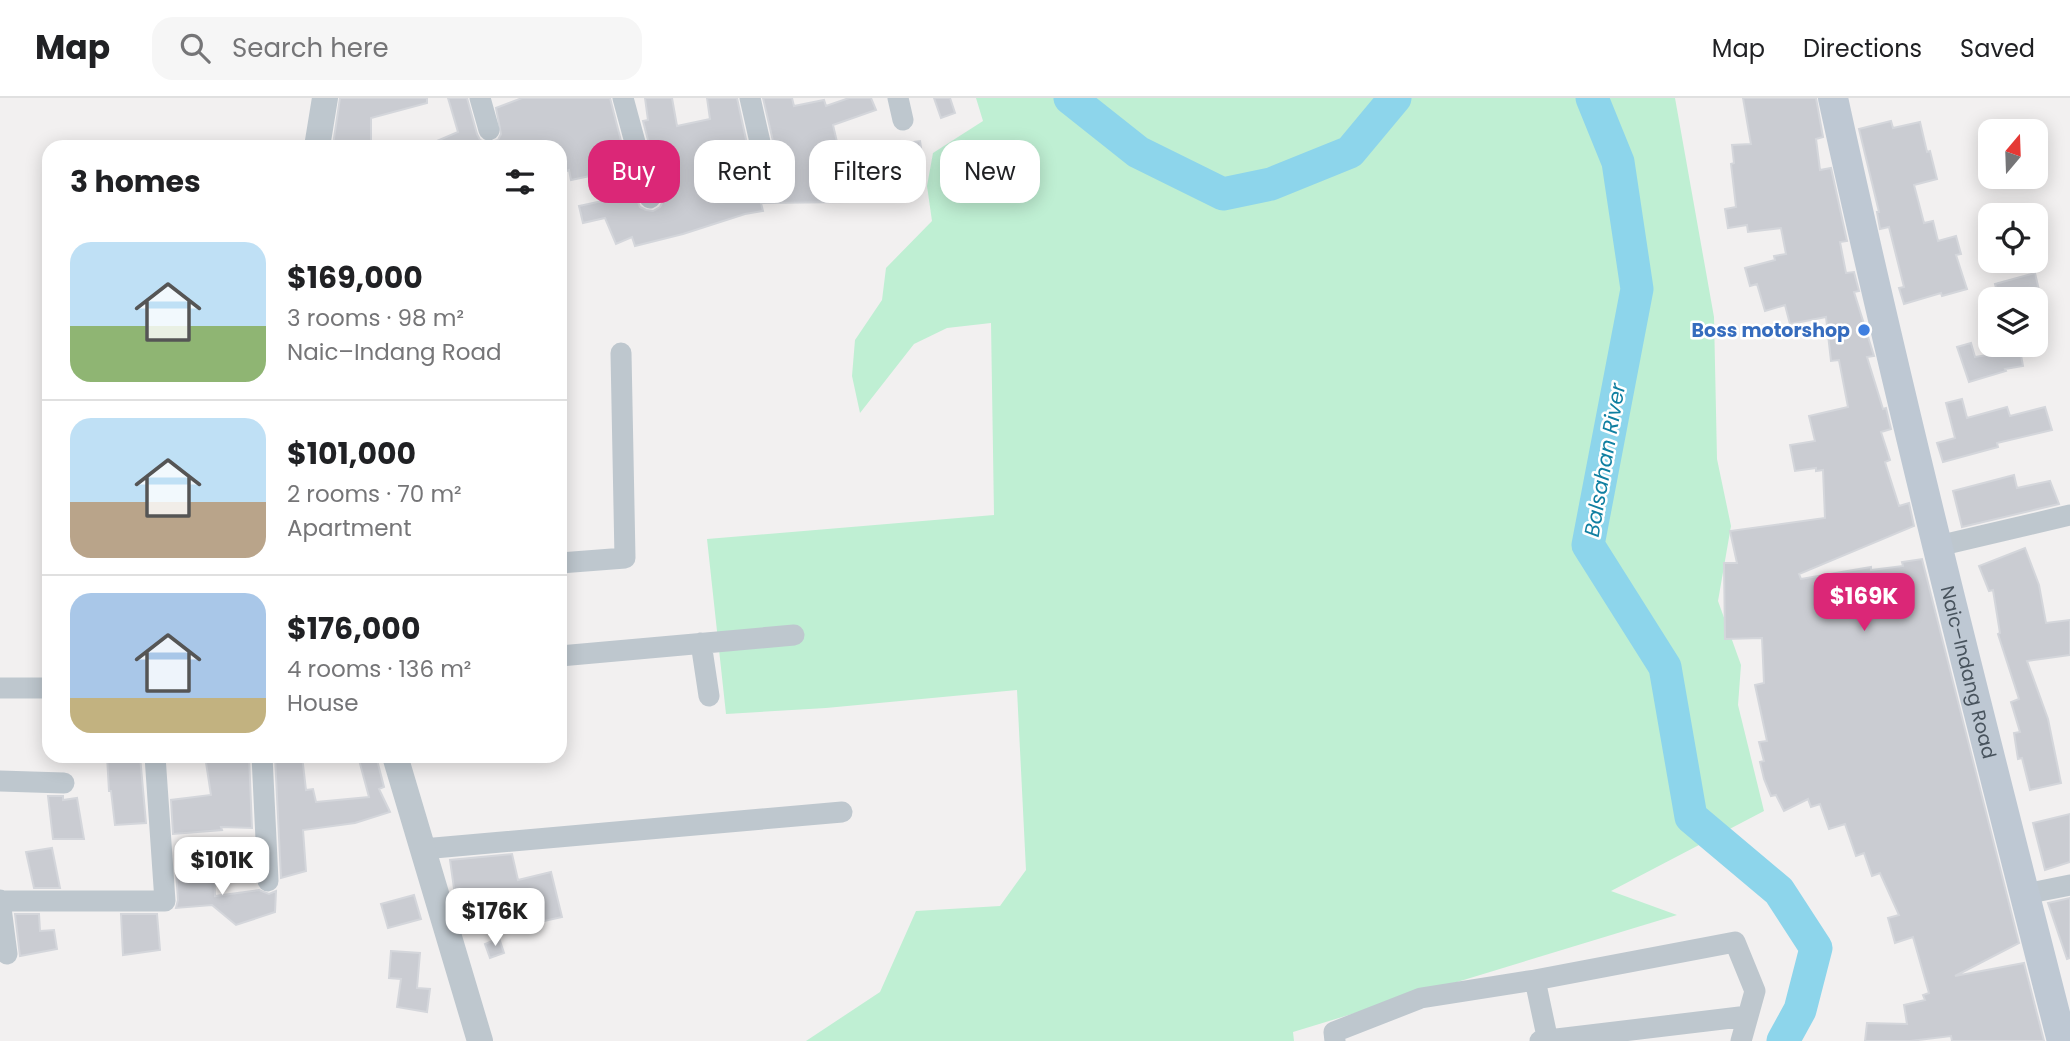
<!DOCTYPE html>
<meta charset="utf-8">
<style>
body{margin:0;font-family:Poppins,sans-serif;background:#f6f6f6;color:#202124;height:100vh;display:flex;flex-direction:column;font-size:26px;white-space:nowrap}
*{box-sizing:border-box;margin:0}
p{font-size:23px;color:#757577}
.icon{flex:none;width:38px;height:38px;fill:none;stroke:currentColor;stroke-width:2;stroke-linecap:round;stroke-linejoin:round}
.map{position:relative;flex:1;overflow:hidden}
.drawer{position:absolute;left:42px;top:42px;width:525px;height:623px;display:flex;flex-direction:column;background:#fff;border-radius:21px;box-shadow:0 4px 18px #0003}
.drawer>*{flex:none}
.banner{position:absolute;left:588px;top:42px;width:665px;height:63px;display:flex;gap:14px}
.needle{width:46px;rotate:19deg}
.fabs{position:absolute;left:1978px;top:21px;display:grid;gap:14px}
.fabs a{display:grid;place-items:center;width:70px;height:70px;border-radius:14px;background:#fff;box-shadow:0 4px 18px #0003;font-size:35px}
.price{position:absolute;translate:-50% -60px;padding:0 16px;border-radius:14px;background:#fff;color:#222;font-size:23px;line-height:46px;filter:drop-shadow(0 2px 4px #0008)}
.price::after{content:'';position:absolute;left:50%;top:42px;width:21px;height:16px;margin-left:-10px;background:inherit;clip-path:polygon(0 0,100% 0,50% 100%)}
.price.current{background:#db2777;color:#fff}
ul{padding:0;list-style:none}
li{display:flex;align-items:center;gap:21px;height:175px;padding:0 28px}
li+li{border-top:2px solid #e0e0e0}
li span{display:grid;place-items:center;flex:none;width:196px;height:140px;border-radius:21px;color:#555}
li>.icon{margin-inline-start:auto}
span .icon{width:84px;height:84px;fill:#fffc;stroke-width:1}
li b{font-size:30px}
h2{display:flex;justify-content:space-between;align-items:center;height:84px;padding:0 28px;font-size:30px}
.chip{padding:0 24px;border-radius:21px;background:#fff;box-shadow:0 4px 18px #0003;font-size:24px;line-height:63px}
.chip.current{background:#db2777;color:#fff}
header{display:flex;align-items:center;gap:42px;box-sizing:border-box;height:98px;padding:0 35px;background:#fff;border-bottom:2px solid #e0e0e0}
header strong{font-size:33px}
nav{display:flex;gap:38px;margin-inline-start:auto;font-size:24px}
.search{width:490px;height:63px;background:#f6f6f6;display:flex;align-items:center;gap:18px;box-sizing:border-box;padding:0 24px;border-radius:21px;color:#757577;font-size:26px}
.map>svg:first-child{display:block}
.green{fill:#bfefd3}
.lines{fill:none;stroke-linecap:round;stroke-linejoin:round}
.river{stroke:#8dd5eb;stroke-width:33}
.building{fill:#caccd2;stroke:#d4d6db;stroke-width:2}
.minor{stroke:#bec7ce;stroke-width:21}
.tertiary{stroke:#bec7ce;stroke-width:26}
.secondary{stroke:#bec8d3;stroke-width:30}
.shop-dot{fill:#3f7fe0;stroke:#fff;stroke-width:2.5}
.labels{text-anchor:middle;stroke-width:5;stroke-linejoin:round;paint-order:stroke}
.shop-label{font-size:19px;font-weight:bold;fill:#366cbe;stroke:#fff;text-anchor:end}
.street-label{font-size:19px;fill:#48535d;stroke:#fff}
.water-label{font-size:21px;font-style:italic;fill:#0f7fa1;stroke:#fff}
</style>
<header>
<strong>Map</strong>
<div class="search"><svg class="icon" aria-label="search" viewBox="0 0 24 24"><circle cx="10" cy="10" r="6"/><path d="M15 15l6 6"/></svg>Search here</div>
<nav><a>Map</a><a>Directions</a><a>Saved</a></nav>
</header>
<div class="map">
<svg width="2070" height="943" viewBox="0 0 2070 943">
<rect width="100%" height="100%" fill="#f2f0f0"/>
<!-- green -->
<path class="green" d="M 976,0 L 1675,0 L 1714,219 L 1717,361 L 1731,428 L 1718,503 L 1741,567 L 1738,607 L 1764,713 L 1611,793 L 1677,817 L 1293,934 L 1294,943 L 806,943 L 880,894 L 916,813 L 1000,808 L 1026,772 L 1017,592 L 826,610 L 726,616 L 707,441 L 994,417 L 991,225 L 947,230 L 914,246 L 860,315 L 852,278 L 855,242 L 882,202 L 886,170 L 932,123 L 927,88 L 933,55 L 983,23 Z"/>
<g class="lines">
<!-- river -->
<path class="river" d="M 1070,0 L 1138,54 L 1223,96 L 1271,86 L 1350,54 L 1395,0
M 1592,0 L 1618,64 L 1637,191 L 1588,447 L 1665,569 L 1691,719 L 1779,793 L 1816,850 L 1800,912 L 1783,943"/>
</g>
<!-- building -->
<path class="building" d="M 340,0 L 427,0 L 427,5 L 371,20 L 371,49 L 353,49 L 353,45 L 333,47 Z
M 448,0 L 467,0 L 477,36 L 480,42 L 486,45 L 498,42 L 501,36 L 496,10 L 522,0 L 610,0 L 628,70 L 571,82 L 569,72 L 560,76 L 560,49 L 423,49 L 458,34 Z
M 645,0 L 672,0 L 677,28 L 710,21 L 707,0 L 737,0 L 756,87 L 760,93 L 766,97 L 778,93 L 782,82 L 763,0 L 792,0 L 794,8 L 824,2 L 826,8 L 849,0 L 871,0 L 876,12 L 833,27 L 837,44 L 826,47 L 832,75 L 847,74 L 850,104 L 761,105 L 763,113 L 745,116 L 683,136 L 635,148 L 632,139 L 616,146 L 605,120 L 583,125 L 579,108 L 635,96 L 640,109 L 646,112 L 653,113 L 660,109 L 663,103 L 661,90 L 670,88 L 665,63 L 654,65 L 643,23 L 648,22 Z
M 934,0 L 950,0 L 955,15 L 941,20 Z
M 1743,0 L 1816,0 L 1823,39 L 1816,41 L 1820,72 L 1831,70 L 1847,143 L 1840,144 L 1846,175 L 1854,174 L 1859,193 L 1854,194 L 1874,258 L 1867,259 L 1883,311 L 1886,310 L 1891,331 L 1881,334 L 1890,362 L 1885,364 L 1899,408 L 1909,405 L 1914,428 L 1799,476 L 1801,481 L 1871,469 L 1871,472 L 1903,468 L 1902,464 L 1922,461 L 2019,845 L 1955,878 L 2024,865 L 2044,943 L 1952,943 L 1951,938 L 1910,943 L 1865,943 L 1867,925 L 1907,926 L 1904,907 L 1925,902 L 1923,897 L 1929,895 L 1913,839 L 1895,845 L 1888,820 L 1899,817 L 1880,775 L 1872,778 L 1864,755 L 1856,758 L 1845,726 L 1829,731 L 1820,706 L 1811,709 L 1808,701 L 1784,713 L 1776,697 L 1771,698 L 1764,681 L 1760,664 L 1764,663 L 1759,644 L 1767,643 L 1755,587 L 1764,585 L 1762,540 L 1725,541 L 1724,465 L 1737,465 L 1730,433 L 1825,420 L 1823,372 L 1816,373 L 1816,370 L 1795,373 L 1790,347 L 1815,343 L 1809,318 L 1848,309 L 1839,262 L 1831,263 L 1826,219 L 1790,226 L 1785,207 L 1765,213 L 1757,186 L 1750,188 L 1745,170 L 1775,162 L 1774,158 L 1786,156 L 1781,130 L 1748,134 L 1747,127 L 1728,130 L 1725,111 L 1736,109 L 1731,66 L 1734,65 L 1732,47 L 1751,46 Z
M 1891,23 L 1893,30 L 1920,24 L 1927,54 L 1930,53 L 1937,81 L 1914,87 L 1924,125 L 1933,123 L 1938,143 L 1956,138 L 1961,156 L 1956,157 L 1967,191 L 1942,198 L 1941,195 L 1904,206 L 1899,190 L 1904,189 L 1889,129 L 1880,131 L 1877,114 L 1879,114 L 1859,31 Z
M 920,43 L 924,69 L 902,72 L 898,46 Z
M 2035,175 L 2041,201 L 1999,201 L 1995,186 Z
M 1971,245 L 1975,259 L 2020,252 L 2023,268 L 2005,271 L 2006,273 L 1969,284 L 1957,249 Z
M 1962,301 L 1967,320 L 2007,309 L 2010,318 L 2045,309 L 2052,332 L 1997,345 L 1998,349 L 1943,364 L 1937,345 L 1955,340 L 1946,305 Z
M 2014,377 L 2017,390 L 2050,383 L 2059,406 L 1962,429 L 1953,393 Z
M 2025,450 L 2039,487 L 2046,525 L 2070,522 L 2070,557 L 2027,563 L 2048,621 L 2061,685 L 2030,692 L 2022,660 L 2018,661 L 2014,635 L 2020,634 L 2011,604 L 2019,601 L 1998,536 L 2000,535 L 1993,492 L 1989,493 L 1979,468 Z
M 107,658 L 140,658 L 146,725 L 115,727 L 111,693 L 109,693 Z
M 205,658 L 249,658 L 252,730 L 221,729 L 222,732 L 173,736 L 171,702 L 211,697 Z
M 275,658 L 302,658 L 306,692 L 313,691 L 316,704 L 369,699 L 359,662 L 376,658 L 384,689 L 379,691 L 390,714 L 355,725 L 303,732 L 306,773 L 281,780 Z
M 48,698 L 63,698 L 63,702 L 77,700 L 84,741 L 53,741 Z
M 2070,716 L 2070,764 L 2045,772 L 2033,725 Z
M 52,750 L 60,790 L 34,790 L 26,754 Z
M 512,756 L 518,782 L 551,774 L 562,819 L 517,829 L 509,794 L 481,798 L 482,832 L 463,832 L 457,812 L 450,762 Z
M 214,769 L 215,798 L 259,792 L 269,796 L 276,793 L 275,814 L 236,827 L 212,807 L 176,810 L 178,802 L 176,773 Z
M 414,797 L 421,821 L 388,830 L 381,806 Z
M 2070,800 L 2070,860 L 2067,861 L 2048,805 Z
M 15,816 L 39,816 L 40,833 L 54,832 L 57,851 L 20,858 Z
M 121,816 L 157,816 L 160,852 L 123,857 Z
M 499,840 L 504,855 L 490,860 L 485,846 Z
M 391,853 L 420,855 L 417,890 L 430,891 L 427,914 L 397,909 L 401,881 L 389,880 Z"/>
<g class="lines">
<!-- minor -->
<path class="minor" d="M 480,0 L 489,32
M 623,0 L 650,100
M 750,0 L 769,84
M 898,0 L 903,22
M 1938,448 L 2070,417
M 560,465 L 625,460 L 621,255
M 701,545 L 709,598
M 560,558 L 794,537
M 0,590 L 49,590
M 262,658 L 268,783
M 0,683 L 64,685
M 423,751 L 842,714
M 2025,796 L 2070,787
M 0,802 L 7,856
M 0,803 L 165,803 L 155,658
M 1535,882 L 1548,943
M 1335,943 L 1334,934 L 1421,900 L 1535,882 L 1735,844 L 1755,893 L 1741,943
M 1540,943 L 1748,918"/>
<!-- tertiary -->
<path class="tertiary" d="M 317,49 L 325,0
M 395,658 L 480,943"/>
<!-- secondary -->
<path class="secondary" id="s1" d="M 1833,0 C 1902,316 1982,630 2062,943"/>
</g>
<!-- markers -->
<circle class="shop-dot" cx="1864" cy="232" r="7"/>
<g class="labels">
<!-- shop labels -->
<g class="shop-label">
<text x="1850" y="239">Boss motorshop</text>
</g>
<!-- street labels -->
<g class="street-label">
<text dy="7" stroke="none"><textPath href="#s1" startOffset="590">Naic–Indang Road</textPath></text>
</g>
<!-- water labels -->
<g class="water-label">
<text transform="translate(1605 362) rotate(-80)" y="7">Balsahan River</text>
</g>
</g>
</svg>
<div class="fabs">
<a><svg class="needle" viewBox="-14 -14 28 28"><path d="M0-13l5 13h-10z" fill="#e53935"/><path d="M0 13l5-13h-10z" fill="#757577"/></svg></a>
<a><svg class="icon" aria-label="locate" viewBox="0 0 24 24"><circle cx="12" cy="12" r="6"/><path d="M12 2v4M12 18v4M2 12h4M18 12h4"/></svg></a>
<a><svg class="icon" aria-label="layers" viewBox="0 0 24 24"><path d="M12 4l9 5-9 5-9-5zM3 14l9 5 9-5"/></svg></a>
</div>
<b class="price current" style="left:1864px;top:535px">$169K</b>
<b class="price" style="left:222px;top:799px">$101K</b>
<b class="price" style="left:495px;top:850px">$176K</b>
<div class="banner">
<a class="chip current">Buy</a>
<a class="chip">Rent</a>
<a class="chip">Filters</a>
<a class="chip">New</a>
</div>
<section class="drawer">
<h2>3 homes<svg class="icon" aria-label="filters" viewBox="0 0 24 24"><path d="M4 7h16M4 17h16"/><circle cx="9" cy="7" r="2"/><circle cx="15" cy="17" r="2"/></svg></h2>
<ul>
<li><span style="background:linear-gradient(#bfe0f5 60%,#8fb573 0)"><svg class="icon" aria-label="home" viewBox="0 0 24 24"><path d="M3 11l9-7 9 7M6 9v11h12V9"/></svg></span><div><b>$169,000</b><p>3 rooms · 98 m²</p><p>Naic–Indang Road</p></div></li>
<li><span style="background:linear-gradient(#bfe0f5 60%,#b9a48a 0)"><svg class="icon" aria-label="home" viewBox="0 0 24 24"><path d="M3 11l9-7 9 7M6 9v11h12V9"/></svg></span><div><b>$101,000</b><p>2 rooms · 70 m²</p><p>Apartment</p></div></li>
<li><span style="background:linear-gradient(#a9c7e8 75%,#c2b280 0)"><svg class="icon" aria-label="home" viewBox="0 0 24 24"><path d="M3 11l9-7 9 7M6 9v11h12V9"/></svg></span><div><b>$176,000</b><p>4 rooms · 136 m²</p><p>House</p></div></li>
</ul>
</section>
</div>
